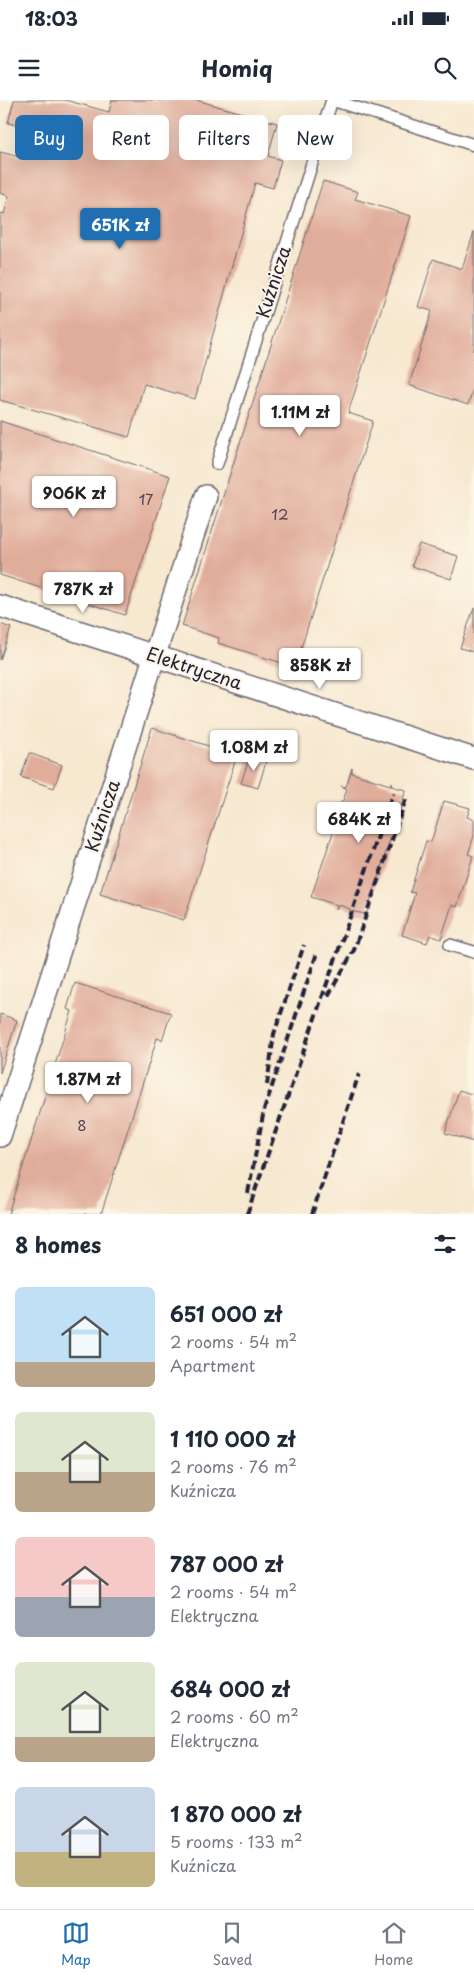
<!DOCTYPE html>
<meta charset="utf-8">
<style>
body{margin:0;font-family:"Playpen Sans",sans-serif;background:#f2f2f3;color:#1f2937;height:100vh;display:flex;flex-direction:column;font-size:19px;white-space:nowrap}
*{box-sizing:border-box;margin:0}
p{font-size:16px;color:#747a83}
.icon{flex:none;width:28px;height:28px;fill:none;stroke:currentColor;stroke-width:2;stroke-linecap:round;stroke-linejoin:round}
.map{position:relative;height:1114px;overflow:hidden}
.side{display:flex;flex-direction:column;background:#fff;flex:1}
.side>*{flex:none}
.guide{position:absolute;left:15px;top:15px;width:445px;height:45px;display:flex;gap:10px}
.price{position:absolute;translate:-50% -42px;padding:0 11px;border-radius:5px;background:#fff;color:#222;font-size:16px;line-height:32px;filter:drop-shadow(0 1px 2px #0008)}
.price::after{content:'';position:absolute;left:50%;top:30px;width:15px;height:11px;margin-left:-8px;background:inherit;clip-path:polygon(0 0,100% 0,50% 100%)}
.price.selected{background:#1f6fb2;color:#fff}
ul{padding:0;list-style:none}
li{display:flex;align-items:center;gap:15px;height:125px;padding:0 15px}
li span{display:grid;place-items:center;flex:none;width:140px;height:100px;border-radius:8px;color:#555}
li>.icon{margin-inline-start:auto}
span .icon{width:60px;height:60px;fill:#fffc;stroke-width:1}
li b{font-size:21px}
h2{display:flex;justify-content:space-between;align-items:center;height:60px;padding:0 15px;font-size:21px}
.tag{padding:0 18px;border-radius:8px;background:#fff;box-shadow:0 5px 20px #0002;font-size:18px;line-height:45px}
.tag.selected{background:#1f6fb2;color:#fff}
.status{display:flex;justify-content:space-between;align-items:center;height:35px;padding:0 25px;background:#fff;direction:ltr}
.status svg{height:14px;fill:currentColor}
header{display:flex;justify-content:space-between;align-items:center;height:65px;padding:0 15px;background:#fff;font-size:22px;font-weight:700}
.tabs{display:flex;justify-content:space-around;align-items:center;height:70px;border-top:1px solid #e0e1e3;background:#fff;font-size:14px;color:#747a83}
.tabs a{display:grid;justify-items:center;gap:2px}
.tabs .selected{color:#1f6fb2}
.map>svg:first-child{display:block}
.building{fill:#e1ad9b}
.lines{fill:none;stroke-linecap:round;stroke-linejoin:round}
.service-casing{stroke:#6d676f;stroke-width:14}
.minor-casing{stroke:#6d676f;stroke-width:24}
.service{stroke:#fff;stroke-width:11}
.minor{stroke:#fff;stroke-width:21}
.rail{stroke:#22223b;stroke-width:4;stroke-dasharray:8 4;stroke-linecap:butt}
.labels{text-anchor:middle;stroke-width:4;stroke-linejoin:round;paint-order:stroke}
.number-label{font-size:15px;fill:#524553}
.street-label{font-size:18px;fill:#22223b;stroke:#fcf5e5}
</style>
<div class="status"><b>18:03</b><svg viewBox="0 0 49 12"><path d="M0 12V9h3v3zM5 12V6h3v6zM10 12V3h3v9zM15 12V0h3v12zM26 1h20v11H26zM47 4h2v5h-2z"/></svg></div>
<header><svg class="icon" aria-label="menu" viewBox="0 0 24 24"><path d="M4 6h16M4 12h16M4 18h16"/></svg>Homiq<svg class="icon" aria-label="search" viewBox="0 0 24 24"><circle cx="10" cy="10" r="6"/><path d="M15 15l6 6"/></svg></header>
<div class="map">
<svg width="474" height="1114" viewBox="0 0 474 1114">
<rect width="100%" height="100%" fill="#fcf5e5"/>
<filter id="ink" filterUnits="userSpaceOnUse"><feTurbulence type="fractalNoise" baseFrequency=".02" numOctaves="2"/><feDisplacementMap in="SourceGraphic" scale="10" xChannelSelector="R" yChannelSelector="G"/><feConvolveMatrix kernelMatrix="1 2 1 2 8 2 1 2 1" color-interpolation-filters="sRGB"/></filter>
<filter id="wash" filterUnits="userSpaceOnUse"><feTurbulence type="fractalNoise" baseFrequency=".0096" numOctaves="4" result="noise"/><feDisplacementMap in="SourceGraphic" scale="20" xChannelSelector="R" yChannelSelector="G"/><feGaussianBlur stdDeviation="1.12" result="paint"/><feColorMatrix in="noise" values="0 0 0 0 0 0 0 0 0 0 0 0 0 0 0 0 0 1.4 0 .05"/><feComposite in="paint" operator="in"/></filter>
<g filter="url(#wash)">
<rect width="100%" height="100%" fill="#f7e8d0"/>
<g id="blocks">
<!-- building -->
<path class="building" d="M 14,0 L 65,0 L 109,12 L 112,0 L 196,0 L 277,23 L 268,56 L 281,60 L 273,88 L 255,83 L 195,299 L 144,284 L 129,337 L 0,300 L 0,113 L 4,114 L 9,96 L 0,93 L 0,52 L 24,58 L 32,29 L 8,23 Z
M 323,81 L 358,92 L 355,99 L 411,116 L 348,313 L 373,321 L 295,567 L 218,543 L 219,538 L 182,526 Z
M 474,132 L 474,286 L 468,305 L 409,285 L 432,211 L 418,207 L 433,159 L 462,169 Z
M 0,321 L 170,376 L 125,515 L 0,475 Z
M 419,444 L 458,456 L 451,479 L 412,466 Z
M 474,508 L 474,552 L 460,548 Z
M 0,524 L 11,528 L 0,560 Z
M 152,628 L 237,655 L 184,820 L 100,794 Z
M 29,653 L 62,665 L 54,688 L 21,677 Z
M 250,656 L 266,662 L 258,688 L 241,683 Z
M 352,668 L 352,673 L 390,685 L 392,682 L 391,686 L 406,690 L 365,818 L 365,814 L 350,811 L 350,809 L 339,805 L 336,810 L 337,805 L 311,797 L 337,721 L 335,718 L 338,717 L 341,702 L 343,701 L 347,689 L 341,686 L 346,687 Z
M 444,701 L 470,708 L 467,717 L 474,720 L 474,736 L 468,754 L 473,756 L 457,807 L 452,805 L 441,839 L 430,835 L 427,843 L 402,835 L 415,793 L 410,792 L 426,741 L 431,742 Z
M 75,883 L 171,913 L 162,940 L 157,938 L 101,1114 L 8,1114 L 72,911 L 67,909 Z
M 0,914 L 17,920 L 0,973 Z
M 459,990 L 474,995 L 474,1042 L 445,1033 Z"/>
</g>
</g>
<g filter="url(#ink)">
<use href="#blocks" fill-opacity="0" stroke="#6d676f" stroke-width="1"/>
<g class="lines">
<!-- service casing -->
<g class="service-casing">
<path id="service" d="M 332,0 L 474,45
M 217,364 L 332,0
M 450,845 L 474,852"/>
</g>
<!-- minor casing -->
<g class="minor-casing">
<path id="minor" d="M 0,506 L 474,659
M 0,1036 L 206,396"/>
</g>
<!-- service -->
<use href="#service" class="service"/>
<!-- minor -->
<use href="#minor" class="minor"/>
<!-- rail -->
<path class="rail" d="M 328,896 L 354,850 L 406,699
M 267,985 L 274,934 L 304,845
M 248,1093 L 264,1010 L 317,853
M 247,1114 L 393,693
M 312,1114 L 359,974"/>
</g>
</g>
<g class="labels">
<!-- number labels -->
<g class="number-label">
<text x="146" y="405">17</text>
<text x="280" y="420">12</text>
<text x="82" y="1031">8</text>
</g>
<!-- street labels -->
<g class="street-label">
<text transform="translate(274 182) rotate(-72)" y="6">Kuźnicza</text>
<text transform="translate(194 569) rotate(18)" y="6">Elektryczna</text>
<text transform="translate(103 716) rotate(-72)" y="6">Kuźnicza</text>
</g>
</g>
</svg>
<b class="price selected" style="left:120px;top:150px">651K zł</b>
<b class="price" style="left:300px;top:337px">1.11M zł</b>
<b class="price" style="left:74px;top:418px">906K zł</b>
<b class="price" style="left:83px;top:514px">787K zł</b>
<b class="price" style="left:320px;top:590px">858K zł</b>
<b class="price" style="left:254px;top:672px">1.08M zł</b>
<b class="price" style="left:359px;top:744px">684K zł</b>
<b class="price" style="left:88px;top:1004px">1.87M zł</b>
<div class="guide">
<a class="tag selected">Buy</a>
<a class="tag">Rent</a>
<a class="tag">Filters</a>
<a class="tag">New</a>
</div>
</div>
<section class="side">
<h2>8 homes<svg class="icon" aria-label="filters" viewBox="0 0 24 24"><path d="M4 7h16M4 17h16"/><circle cx="9" cy="7" r="2"/><circle cx="15" cy="17" r="2"/></svg></h2>
<ul>
<li><span style="background:linear-gradient(#bfe0f5 75%,#b9a48a 0)"><svg class="icon" aria-label="home" viewBox="0 0 24 24"><path d="M3 11l9-7 9 7M6 9v11h12V9"/></svg></span><div><b>651 000 zł</b><p>2 rooms · 54 m²</p><p>Apartment</p></div></li>
<li><span style="background:linear-gradient(#dfe7d0 60%,#b9a48a 0)"><svg class="icon" aria-label="home" viewBox="0 0 24 24"><path d="M3 11l9-7 9 7M6 9v11h12V9"/></svg></span><div><b>1 110 000 zł</b><p>2 rooms · 76 m²</p><p>Kuźnicza</p></div></li>
<li><span style="background:linear-gradient(#f6c9c9 60%,#9aa5b1 0)"><svg class="icon" aria-label="home" viewBox="0 0 24 24"><path d="M3 11l9-7 9 7M6 9v11h12V9"/></svg></span><div><b>787 000 zł</b><p>2 rooms · 54 m²</p><p>Elektryczna</p></div></li>
<li><span style="background:linear-gradient(#dfe7d0 75%,#b9a48a 0)"><svg class="icon" aria-label="home" viewBox="0 0 24 24"><path d="M3 11l9-7 9 7M6 9v11h12V9"/></svg></span><div><b>684 000 zł</b><p>2 rooms · 60 m²</p><p>Elektryczna</p></div></li>
<li><span style="background:linear-gradient(#c9d6e8 65%,#c2b280 0)"><svg class="icon" aria-label="home" viewBox="0 0 24 24"><path d="M3 11l9-7 9 7M6 9v11h12V9"/></svg></span><div><b>1 870 000 zł</b><p>5 rooms · 133 m²</p><p>Kuźnicza</p></div></li>
</ul>
</section>
<nav class="tabs">
<a class="selected"><svg class="icon" aria-label="map" viewBox="0 0 24 24"><path d="M3 6l6-2 6 2 6-2v14l-6 2-6-2-6 2zM9 4v14M15 6v14"/></svg>Map</a>
<a><svg class="icon" aria-label="saved" viewBox="0 0 24 24"><path d="M7 4h10v16l-5-4-5 4z"/></svg>Saved</a>
<a><svg class="icon" aria-label="home" viewBox="0 0 24 24"><path d="M3 11l9-7 9 7M6 9v11h12V9"/></svg>Home</a>
</nav>
